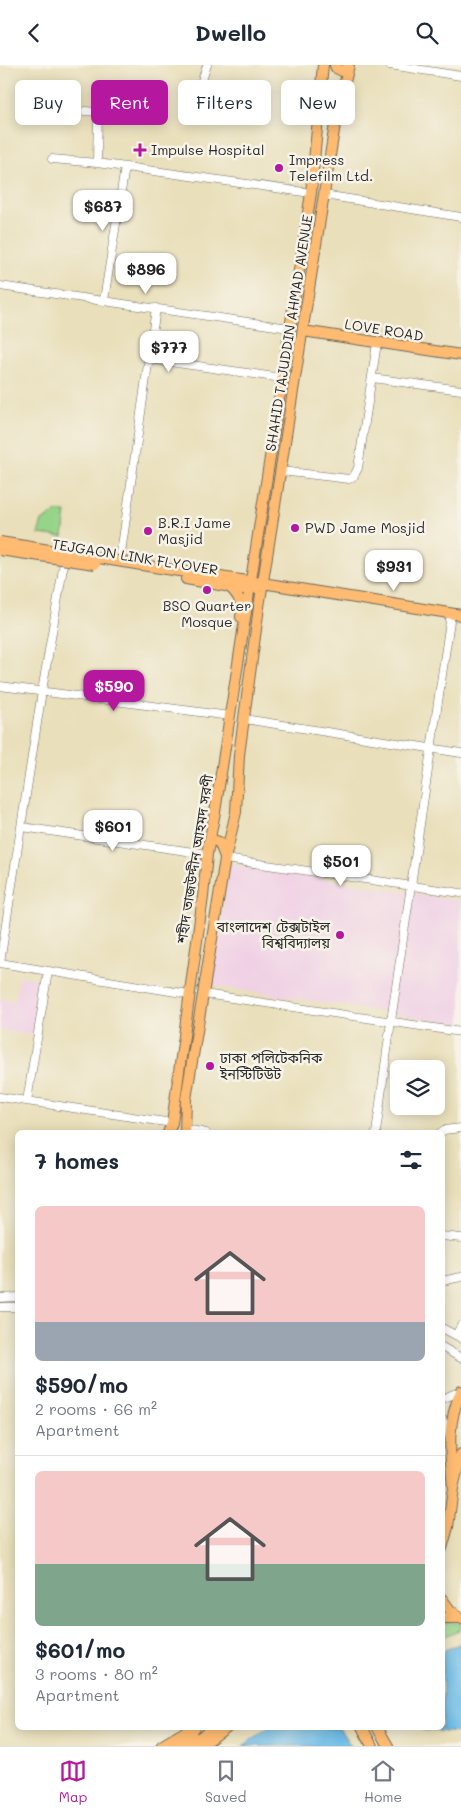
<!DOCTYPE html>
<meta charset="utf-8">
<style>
body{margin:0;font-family:Mali,"Noto Sans Bengali",sans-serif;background:#f2f2f3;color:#1f2937;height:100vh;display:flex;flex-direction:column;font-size:19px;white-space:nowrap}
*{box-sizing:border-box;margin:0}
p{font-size:16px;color:#747a83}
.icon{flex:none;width:28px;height:28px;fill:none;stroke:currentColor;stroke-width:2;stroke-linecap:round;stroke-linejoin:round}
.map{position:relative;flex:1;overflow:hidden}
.panel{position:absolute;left:15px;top:1065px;width:430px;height:600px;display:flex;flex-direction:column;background:#fff;border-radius:8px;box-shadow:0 2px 12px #0003}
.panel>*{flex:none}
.banner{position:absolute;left:15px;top:15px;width:431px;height:45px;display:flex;gap:10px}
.tools{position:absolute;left:390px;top:995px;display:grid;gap:10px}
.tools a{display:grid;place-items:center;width:55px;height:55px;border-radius:8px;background:#fff;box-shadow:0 2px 12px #0003;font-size:25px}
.price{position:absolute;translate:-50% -42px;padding:0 11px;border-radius:10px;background:#fff;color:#222;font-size:16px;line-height:32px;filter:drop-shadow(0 1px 2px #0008)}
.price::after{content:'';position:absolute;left:50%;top:30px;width:15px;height:11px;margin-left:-8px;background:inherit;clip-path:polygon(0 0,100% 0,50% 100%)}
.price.selected{background:#b5179e;color:#fff}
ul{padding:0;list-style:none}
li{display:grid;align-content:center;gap:10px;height:265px;padding:0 20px}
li+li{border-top:1px solid #e0e1e3}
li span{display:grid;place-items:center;height:155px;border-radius:8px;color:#555}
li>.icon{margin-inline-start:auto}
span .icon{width:90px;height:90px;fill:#fffc;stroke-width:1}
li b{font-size:21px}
h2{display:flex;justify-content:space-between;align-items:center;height:60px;padding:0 20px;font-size:21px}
.tag{padding:0 18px;border-radius:8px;background:#fff;box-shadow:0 2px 12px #0003;font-size:18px;line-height:45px}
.tag.selected{background:#b5179e;color:#fff}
header{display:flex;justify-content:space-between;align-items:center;height:65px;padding:0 20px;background:#fff;font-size:22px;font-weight:700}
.dock{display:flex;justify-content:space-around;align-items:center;height:70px;border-top:1px solid #e0e1e3;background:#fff;font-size:14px;color:#747a83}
.dock a{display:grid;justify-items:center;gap:2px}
.dock .selected{color:#b5179e}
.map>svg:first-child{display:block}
.built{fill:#f0d0e5}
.green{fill:#95d489;stroke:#60805a}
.water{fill:#6cbbe7;stroke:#4c7389}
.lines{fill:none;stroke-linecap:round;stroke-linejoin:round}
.minor-casing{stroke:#6e6a5d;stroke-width:9}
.major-casing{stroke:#6e6a5d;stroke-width:12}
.highway-casing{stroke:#6e6a5d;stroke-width:13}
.minor{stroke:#fff;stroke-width:8}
.major{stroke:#febb71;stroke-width:10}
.highway{stroke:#febb71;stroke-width:11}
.major-bridge-casing{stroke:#6e6a5d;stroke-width:12;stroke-linecap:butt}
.major-bridge{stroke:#febb71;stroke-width:10}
.poi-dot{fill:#b5179e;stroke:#f7f3e8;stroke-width:2}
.labels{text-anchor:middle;stroke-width:5;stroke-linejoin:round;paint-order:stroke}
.poi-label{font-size:14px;fill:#2b2b2b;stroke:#f7f3e8;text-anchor:start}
.street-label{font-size:14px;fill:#2b2b2b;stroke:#f7f3e8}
</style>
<header><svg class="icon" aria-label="back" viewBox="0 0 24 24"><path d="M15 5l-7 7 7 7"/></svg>Dwello<svg class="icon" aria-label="search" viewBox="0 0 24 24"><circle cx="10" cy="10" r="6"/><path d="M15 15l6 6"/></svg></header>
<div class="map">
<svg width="461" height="1681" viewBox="0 0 461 1681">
<rect width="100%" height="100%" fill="#f7f3e8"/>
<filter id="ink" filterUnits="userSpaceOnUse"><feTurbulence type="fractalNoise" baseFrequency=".02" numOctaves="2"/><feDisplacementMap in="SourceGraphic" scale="10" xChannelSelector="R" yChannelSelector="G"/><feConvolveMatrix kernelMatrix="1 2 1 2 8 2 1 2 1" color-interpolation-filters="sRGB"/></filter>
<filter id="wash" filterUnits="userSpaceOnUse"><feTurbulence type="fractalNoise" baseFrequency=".0096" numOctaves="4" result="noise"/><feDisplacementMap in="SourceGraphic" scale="20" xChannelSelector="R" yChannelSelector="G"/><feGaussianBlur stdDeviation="1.12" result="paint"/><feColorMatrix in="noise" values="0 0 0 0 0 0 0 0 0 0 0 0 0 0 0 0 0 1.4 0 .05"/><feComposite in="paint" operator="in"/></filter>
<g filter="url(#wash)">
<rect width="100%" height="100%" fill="#e9dfba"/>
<!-- built -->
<path class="built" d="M 230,799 L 461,836 L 461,959 L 215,921 L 213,915 L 214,904 Z
M 19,911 L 45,915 L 36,971 L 0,965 L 0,933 L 15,936 Z"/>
<!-- green -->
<path class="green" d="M 56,447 L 66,447 L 63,472 L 38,469 L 42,456 Z
M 442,1558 L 461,1558 L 461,1564 L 443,1572 Z"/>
<!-- water -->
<path class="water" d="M 461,1578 L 461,1668 L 422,1665 L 421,1663 L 442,1662 L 443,1586 Z
M 269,1662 L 339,1663 L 351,1681 L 243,1681 Z"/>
</g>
<g filter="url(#ink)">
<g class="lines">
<!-- minor casing -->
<g class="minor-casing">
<path id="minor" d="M 390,0 L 461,11
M 194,40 L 207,0
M 85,46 L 98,47 L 97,98
M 52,94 L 97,98 L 311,128
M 324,130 L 461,152
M 0,221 L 289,263
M 104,235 L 125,102
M 149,294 L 282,313
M 372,313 L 461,325
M 281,406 L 349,414 L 354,411 L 358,403 L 377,278
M 121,488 L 156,243
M 0,621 L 230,651
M 244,654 L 461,688
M 22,762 L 207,789
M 225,794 L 461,828
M 0,898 L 42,626 L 67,480
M 0,898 L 188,929
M 204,929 L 461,967
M 0,1032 L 172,1058
M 27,1036 L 48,906
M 186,1064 L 206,1068
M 376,1068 L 391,956 L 451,549
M 440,1068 L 444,1065 L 461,1063
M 442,1171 L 461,1173
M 442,1216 L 461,1212
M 0,1233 L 18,1232
M 0,1242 L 18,1242
M 442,1263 L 461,1273
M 456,1270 L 461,1261
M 442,1282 L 461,1293
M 442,1334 L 461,1326
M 442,1354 L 449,1371"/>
</g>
<!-- major casing -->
<g class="major-casing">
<path id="major" d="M 335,0 L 336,3 L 342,6 L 348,3
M 320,40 L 325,33 L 331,34 L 334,39 L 334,49
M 303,266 L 461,290
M 179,506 L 275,520 L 461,550
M 186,514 L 242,524 L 255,523
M 228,521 C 238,528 243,539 241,552
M 208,778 L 213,775 L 219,777 L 225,792
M 168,1068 L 172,1058 L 203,832 L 207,789 L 215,747 L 311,128 L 323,0
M 185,1068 L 186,1034 L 225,794 L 236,747 L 239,690 L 259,542 L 335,59 L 349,0
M 453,1423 C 450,1386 446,1361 461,1326
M 442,1483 L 448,1462 L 453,1423 L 461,1389
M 442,1534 L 450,1545 L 461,1553
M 442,1553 L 460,1553
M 362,1662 L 372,1681
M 377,1662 L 388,1681
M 177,1681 L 192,1670
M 188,1681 L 214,1662
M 201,1681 L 227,1662"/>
</g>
<!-- highway casing -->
<g class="highway-casing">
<path id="highway" d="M 162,1681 L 194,1662"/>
</g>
<!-- minor -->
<use href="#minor" class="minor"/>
<!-- major -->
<use href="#major" class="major"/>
<!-- highway -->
<use href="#highway" class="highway"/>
<!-- major-bridge casing -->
<g class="major-bridge-casing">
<path id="major-bridge" d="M 0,477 L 179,506
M 0,485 L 95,499"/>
</g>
<!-- major-bridge -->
<use href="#major-bridge" class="major-bridge"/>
</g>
</g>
<!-- markers -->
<g class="poi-dot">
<path d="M137.5 77.5h5v5h5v5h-5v5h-5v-5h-5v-5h5z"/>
<circle cx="279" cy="103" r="5"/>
<circle cx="295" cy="463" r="5"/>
<circle cx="148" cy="466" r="5"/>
<circle cx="207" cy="525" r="5"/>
<circle cx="340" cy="870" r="5"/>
<circle cx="210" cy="1001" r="5"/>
</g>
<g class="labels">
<!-- poi labels -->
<g class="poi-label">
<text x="151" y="90">Impulse Hospital</text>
<text x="289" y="100">Impress<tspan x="289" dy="16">Telefilm Ltd.</tspan></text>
<text x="158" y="463">B.R.I Jame<tspan x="158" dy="16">Masjid</tspan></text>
<text x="305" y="468">PWD Jame Mosjid</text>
<text x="207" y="546" text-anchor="middle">BSO Quarter<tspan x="207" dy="16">Mosque</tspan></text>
<text x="330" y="867" text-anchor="end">বাংলাদেশ টেক্সটাইল<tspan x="330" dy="16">বিশ্ববিদ্যালয়</tspan></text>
<text x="220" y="998">ঢাকা পলিটেকনিক<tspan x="220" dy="16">ইনস্টিটিউট</tspan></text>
</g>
<!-- street labels -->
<g class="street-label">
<text transform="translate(384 265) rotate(9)" y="5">LOVE ROAD</text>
<text transform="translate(289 268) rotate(-81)" y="5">SHAHID TAJUDDIN AHMAD AVENUE</text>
<text transform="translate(135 492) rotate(9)" y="5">TEJGAON LINK FLYOVER</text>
<text transform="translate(195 794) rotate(-81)" y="5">শহীদ তাজউদ্দীন আহমদ সরণী</text>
</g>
</g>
</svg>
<div class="tools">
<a><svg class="icon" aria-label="layers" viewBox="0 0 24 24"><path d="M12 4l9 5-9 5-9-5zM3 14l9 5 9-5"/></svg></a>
</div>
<b class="price" style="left:103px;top:167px">$687</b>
<b class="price" style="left:146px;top:230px">$896</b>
<b class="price" style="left:169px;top:308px">$777</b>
<b class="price" style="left:394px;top:527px">$931</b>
<b class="price selected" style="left:114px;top:647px">$590</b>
<b class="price" style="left:113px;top:787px">$601</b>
<b class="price" style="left:341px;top:822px">$501</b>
<div class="banner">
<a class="tag">Buy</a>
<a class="tag selected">Rent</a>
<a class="tag">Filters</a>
<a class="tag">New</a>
</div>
<section class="panel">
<h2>7 homes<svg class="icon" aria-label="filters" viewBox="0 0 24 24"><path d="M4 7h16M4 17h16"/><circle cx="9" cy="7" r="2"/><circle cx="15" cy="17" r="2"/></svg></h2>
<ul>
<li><span style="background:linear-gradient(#f6c9c9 75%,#9aa5b1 0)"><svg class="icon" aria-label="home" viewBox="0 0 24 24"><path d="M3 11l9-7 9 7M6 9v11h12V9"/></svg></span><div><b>$590/mo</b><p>2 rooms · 66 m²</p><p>Apartment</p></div></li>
<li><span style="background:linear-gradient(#f6c9c9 60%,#7fa58c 0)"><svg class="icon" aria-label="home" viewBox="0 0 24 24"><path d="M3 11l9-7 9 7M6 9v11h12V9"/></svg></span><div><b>$601/mo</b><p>3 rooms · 80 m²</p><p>Apartment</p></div></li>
</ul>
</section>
</div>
<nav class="dock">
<a class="selected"><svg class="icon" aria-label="map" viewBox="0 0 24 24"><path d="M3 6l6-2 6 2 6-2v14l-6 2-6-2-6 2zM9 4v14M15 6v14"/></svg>Map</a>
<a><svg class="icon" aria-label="saved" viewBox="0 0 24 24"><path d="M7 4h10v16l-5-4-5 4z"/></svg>Saved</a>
<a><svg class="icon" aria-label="home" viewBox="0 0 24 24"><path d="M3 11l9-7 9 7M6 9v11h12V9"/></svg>Home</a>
</nav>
